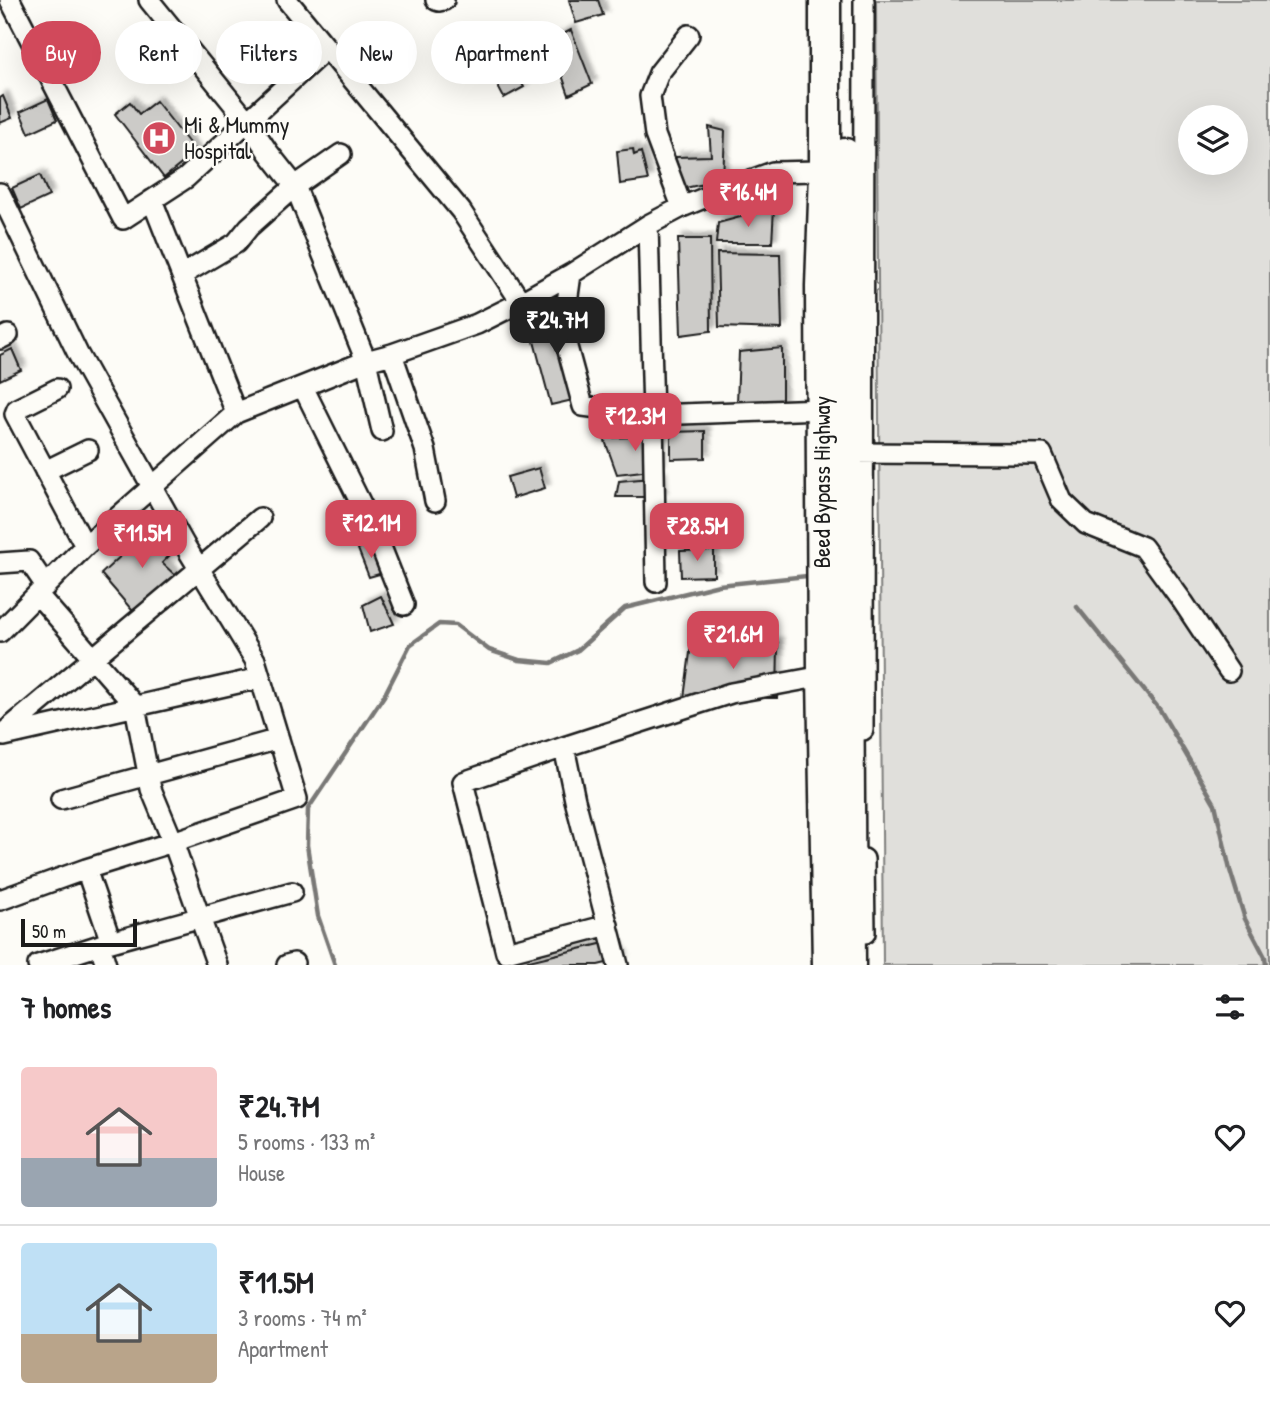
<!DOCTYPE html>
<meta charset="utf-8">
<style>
body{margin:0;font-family:"Patrick Hand",sans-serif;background:#f2f2f2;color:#202124;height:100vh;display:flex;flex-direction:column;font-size:26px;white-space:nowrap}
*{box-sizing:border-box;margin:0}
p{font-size:23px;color:#757577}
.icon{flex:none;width:38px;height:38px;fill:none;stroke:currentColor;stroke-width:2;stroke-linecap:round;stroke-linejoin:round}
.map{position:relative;height:965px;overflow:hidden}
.sheet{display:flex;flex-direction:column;background:#fff;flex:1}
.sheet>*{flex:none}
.top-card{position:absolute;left:21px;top:21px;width:700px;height:63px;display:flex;gap:14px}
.controls{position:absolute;left:1178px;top:105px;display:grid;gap:14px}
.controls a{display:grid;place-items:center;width:70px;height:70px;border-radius:50%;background:#fff;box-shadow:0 7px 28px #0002;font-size:35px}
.scale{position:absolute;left:21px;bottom:18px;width:116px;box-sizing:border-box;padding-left:7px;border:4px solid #1c1c1c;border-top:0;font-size:19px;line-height:24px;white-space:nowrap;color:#1c1c1c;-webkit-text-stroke:5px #fdfcf7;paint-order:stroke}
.price{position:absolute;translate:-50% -60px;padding:0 16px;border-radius:14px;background:#d1495b;color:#fff;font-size:23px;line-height:46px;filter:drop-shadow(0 2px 4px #0008)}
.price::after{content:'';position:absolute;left:50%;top:42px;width:21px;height:16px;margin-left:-10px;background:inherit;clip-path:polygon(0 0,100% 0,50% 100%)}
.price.active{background:#222;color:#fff}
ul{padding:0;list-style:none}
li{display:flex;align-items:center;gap:21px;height:175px;padding:0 21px}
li+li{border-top:2px solid #e0e0e0}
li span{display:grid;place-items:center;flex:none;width:196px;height:140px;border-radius:7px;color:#555}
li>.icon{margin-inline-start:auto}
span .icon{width:84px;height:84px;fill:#fffc;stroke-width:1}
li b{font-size:30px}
h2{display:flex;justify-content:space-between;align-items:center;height:84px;padding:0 21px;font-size:30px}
.chip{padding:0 24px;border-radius:32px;background:#fff;box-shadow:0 7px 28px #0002;font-size:24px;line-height:63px}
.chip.active{background:#d1495b;color:#fff}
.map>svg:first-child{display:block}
.green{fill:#e0dfdb;stroke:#7e7e7c;stroke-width:2;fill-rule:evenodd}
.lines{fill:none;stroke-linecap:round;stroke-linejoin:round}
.stream{stroke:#797876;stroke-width:4.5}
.building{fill:#cccbc8;stroke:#1c1c1c;stroke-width:2;filter:url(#shadow)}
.minor-casing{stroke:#1c1c1c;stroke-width:24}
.highway-casing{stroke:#1c1c1c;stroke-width:35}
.minor{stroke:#fdfcf7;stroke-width:19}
.highway{stroke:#fdfcf7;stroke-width:30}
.labels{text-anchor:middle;stroke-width:5;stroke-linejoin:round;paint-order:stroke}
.poi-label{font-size:23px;fill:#1c1c1c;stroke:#fdfcf7;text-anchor:start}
.street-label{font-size:23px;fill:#1c1c1c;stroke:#fdfcf7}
</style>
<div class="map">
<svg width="1270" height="965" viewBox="0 0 1270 965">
<defs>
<filter id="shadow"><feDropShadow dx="5" dy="-5" stdDeviation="2" flood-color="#0004"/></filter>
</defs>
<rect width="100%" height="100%" fill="#fdfcf7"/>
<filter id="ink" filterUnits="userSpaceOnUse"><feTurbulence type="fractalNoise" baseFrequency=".0143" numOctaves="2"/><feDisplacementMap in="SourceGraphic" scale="14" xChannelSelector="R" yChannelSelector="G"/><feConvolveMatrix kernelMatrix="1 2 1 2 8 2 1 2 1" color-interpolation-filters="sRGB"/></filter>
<g filter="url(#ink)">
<!-- green -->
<path class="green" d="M 876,0 L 1270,0 L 1270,965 L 883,965 ZM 1190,117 L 1236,117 L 1236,163 L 1190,163 Z"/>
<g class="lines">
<!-- stream -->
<path class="stream" d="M 1077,607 L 1160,710 L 1215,804 L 1230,870 L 1245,919 L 1265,957 L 1266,965
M 335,965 L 318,916 L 307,845 L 308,809 L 384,696 L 410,645 L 439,624 L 456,625 L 489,650 L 519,660 L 551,663 L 578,650 L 625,608 L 719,585 L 807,576"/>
</g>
<!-- building -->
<path class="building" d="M 569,0 L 598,0 L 603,15 L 576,23 Z
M 571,30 L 592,84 L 569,95 L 550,41 Z
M 508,60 L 524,87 L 504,98 L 489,70 Z
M 3,96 L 12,118 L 0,123 L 0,98 Z
M 48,99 L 57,120 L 29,133 L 20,112 Z
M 156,101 L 196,152 L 164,178 L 115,114 L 130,102 L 139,114 Z
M 709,127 L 725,131 L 723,180 L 685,188 L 675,157 L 711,156 Z
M 633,149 L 634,155 L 641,152 L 648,180 L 620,184 L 617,151 Z
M 40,175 L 49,196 L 21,209 L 12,188 Z
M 774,208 L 772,243 L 716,243 L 718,223 Z
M 678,239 L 710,239 L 711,331 L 681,335 Z
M 717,253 L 780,254 L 782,329 L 719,327 Z
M 577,316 L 582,338 L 572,339 L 573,400 L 551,405 L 531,330 Z
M 782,348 L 782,404 L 737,403 L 739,352 Z
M 12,349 L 21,370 L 0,380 L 0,355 Z
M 705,431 L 705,458 L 671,459 L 671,432 Z
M 662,436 L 660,469 L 617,474 L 604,438 Z
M 539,468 L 545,488 L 513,498 L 507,477 Z
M 661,477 L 662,497 L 616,497 L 619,481 Z
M 158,522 L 177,548 L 162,563 L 176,576 L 137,616 L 101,574 Z
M 371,540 L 386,572 L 369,577 L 358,549 Z
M 714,550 L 714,576 L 681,577 L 680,551 Z
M 381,596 L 394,624 L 370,632 L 363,605 Z
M 778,643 L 777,698 L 684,698 L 691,645 Z
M 613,941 L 623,959 L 598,965 L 517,965 L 516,964 Z"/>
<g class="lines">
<!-- minor casing -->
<g class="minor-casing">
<path id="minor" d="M 10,0 L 123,219 L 186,178 L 327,48
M 149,0 L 248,122 L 268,152 L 295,186 L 366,361 L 382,431
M 287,0 L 461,211 L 521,302
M 436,0 L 439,1 L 444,0
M 0,193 L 78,354 L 184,544 L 255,660 L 297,799 L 173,842 L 86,869 L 0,900
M 152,200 L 236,413
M 682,207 L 655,135 L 650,96 L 659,73 L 689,35
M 648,225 L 653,415 L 822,409
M 571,274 L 566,310 L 567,347 L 583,406 L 653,415 L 656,582
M 182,275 L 236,243 L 249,227 L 295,186 L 341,154
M 0,339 L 8,335
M 392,354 L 425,449 L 435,501
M 303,387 L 375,532 L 404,605
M 57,389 L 17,409 L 15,414 L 85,546
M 851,453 L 1042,454 L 1062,501 L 1086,524 L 1143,547 L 1183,602 L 1229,671
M 45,471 L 88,450
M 0,563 L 29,561 L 46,586
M 38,595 L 135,706 L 151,789 L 173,842 L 217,965
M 0,632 L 85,546 L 236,413 L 366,361 L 392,354 L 477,324 L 521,302 L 571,274 L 648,225 L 682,207 L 721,191 L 773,172 L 864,170
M 863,730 L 864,0
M 0,736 L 260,518
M 4,736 L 260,678
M 564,747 L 463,782 L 506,952 L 608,925
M 61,799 L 279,739
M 864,859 L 865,933
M 86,869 L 111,942
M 100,945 L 106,965
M 38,965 L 100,945 L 292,892
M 287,965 L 294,963
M 618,965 L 575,800 L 564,747 L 731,693 L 823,676"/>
</g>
<!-- highway casing -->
<g class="highway-casing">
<path id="highway" d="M 825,0 L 825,172 L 821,286 L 823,676 L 828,965
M 845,154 L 850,965"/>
</g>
<!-- minor -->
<use href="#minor" class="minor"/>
<!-- highway -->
<use href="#highway" class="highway"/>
</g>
</g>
<!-- icons -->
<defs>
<g id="hospital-disc" transform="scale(1.75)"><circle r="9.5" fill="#d1495b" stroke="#fdfcf7"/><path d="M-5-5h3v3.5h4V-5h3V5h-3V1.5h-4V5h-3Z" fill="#fff"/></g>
</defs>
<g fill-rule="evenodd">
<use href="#hospital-disc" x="159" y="138"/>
</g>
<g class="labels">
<!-- poi labels -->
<g class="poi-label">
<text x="184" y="133">Mi &amp; Mummy<tspan x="184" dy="26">Hospital</tspan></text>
</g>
<!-- street labels -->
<g class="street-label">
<text transform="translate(822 482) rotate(-90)" y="8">Beed Bypass Highway</text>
</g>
</g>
</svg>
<div class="controls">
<a><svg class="icon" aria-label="layers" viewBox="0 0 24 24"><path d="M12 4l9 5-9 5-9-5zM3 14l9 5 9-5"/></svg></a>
</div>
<div class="scale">50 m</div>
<b class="price" style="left:748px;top:229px">₹16.4M</b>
<b class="price active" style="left:557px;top:357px">₹24.7M</b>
<b class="price" style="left:635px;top:453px">₹12.3M</b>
<b class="price" style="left:371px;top:560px">₹12.1M</b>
<b class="price" style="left:697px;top:563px">₹28.5M</b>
<b class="price" style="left:142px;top:570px">₹11.5M</b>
<b class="price" style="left:733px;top:671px">₹21.6M</b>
<div class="top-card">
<a class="chip active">Buy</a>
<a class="chip">Rent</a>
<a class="chip">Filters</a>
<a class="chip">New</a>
<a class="chip">Apartment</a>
</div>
</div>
<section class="sheet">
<h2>7 homes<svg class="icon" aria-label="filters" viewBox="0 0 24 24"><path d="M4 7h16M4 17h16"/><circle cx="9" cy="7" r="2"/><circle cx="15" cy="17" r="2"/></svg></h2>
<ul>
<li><span style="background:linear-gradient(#f6c9c9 65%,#9aa5b1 0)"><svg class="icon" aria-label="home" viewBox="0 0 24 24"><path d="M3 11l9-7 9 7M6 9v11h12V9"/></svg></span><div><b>₹24.7M</b><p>5 rooms · 133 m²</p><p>House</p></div><svg class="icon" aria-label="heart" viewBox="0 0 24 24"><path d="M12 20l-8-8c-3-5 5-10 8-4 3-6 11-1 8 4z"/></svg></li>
<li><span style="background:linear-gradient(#bfe0f5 65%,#b9a48a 0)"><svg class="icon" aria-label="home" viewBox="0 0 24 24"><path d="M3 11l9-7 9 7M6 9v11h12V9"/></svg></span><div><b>₹11.5M</b><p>3 rooms · 74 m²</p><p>Apartment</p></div><svg class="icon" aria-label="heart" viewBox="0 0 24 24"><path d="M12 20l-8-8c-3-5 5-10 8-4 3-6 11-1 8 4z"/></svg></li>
</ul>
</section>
